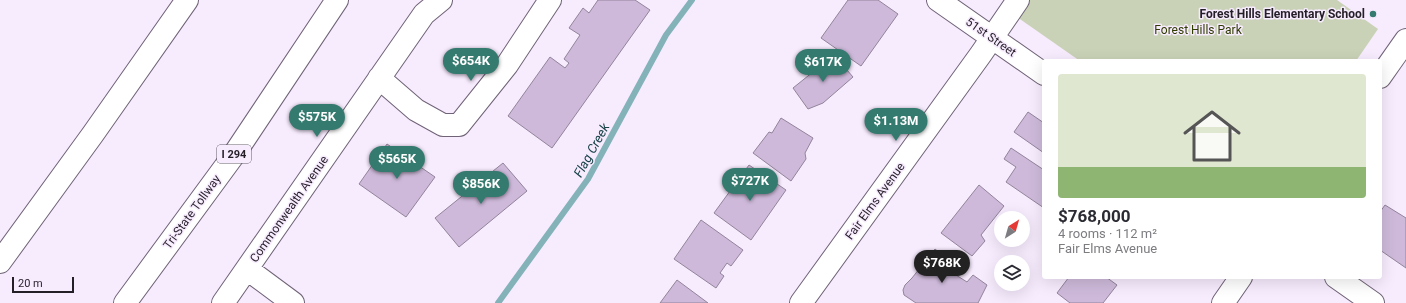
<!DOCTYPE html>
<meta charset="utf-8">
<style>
body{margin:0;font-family:Roboto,sans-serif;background:#f7f7f7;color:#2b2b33;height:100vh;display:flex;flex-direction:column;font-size:15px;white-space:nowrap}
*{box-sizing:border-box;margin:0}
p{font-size:13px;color:#7c7c81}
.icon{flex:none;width:22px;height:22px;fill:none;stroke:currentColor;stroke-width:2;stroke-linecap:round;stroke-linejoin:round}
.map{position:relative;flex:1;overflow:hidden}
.panel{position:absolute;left:1042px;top:59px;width:340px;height:220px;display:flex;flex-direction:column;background:#fff;border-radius:4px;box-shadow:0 4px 16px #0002}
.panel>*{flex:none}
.needle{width:26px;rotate:37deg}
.fabs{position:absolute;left:994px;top:211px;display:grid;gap:8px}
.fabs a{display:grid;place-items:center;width:36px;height:36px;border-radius:50%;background:#fff;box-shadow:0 4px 16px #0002;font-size:20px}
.scale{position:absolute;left:12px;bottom:10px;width:62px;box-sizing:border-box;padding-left:4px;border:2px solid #241e27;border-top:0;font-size:11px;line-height:14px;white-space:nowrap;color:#241e27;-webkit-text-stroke:3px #f7ebfe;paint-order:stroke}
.price{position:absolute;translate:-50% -34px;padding:0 9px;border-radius:14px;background:#347a6f;color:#fff;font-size:13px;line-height:26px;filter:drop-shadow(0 1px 2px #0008)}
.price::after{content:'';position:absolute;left:50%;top:24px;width:12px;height:9px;margin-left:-6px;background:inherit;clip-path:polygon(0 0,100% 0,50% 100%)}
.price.active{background:#222;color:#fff}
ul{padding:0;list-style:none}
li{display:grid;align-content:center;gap:8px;height:212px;padding:0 16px}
li span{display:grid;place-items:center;height:124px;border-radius:4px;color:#555}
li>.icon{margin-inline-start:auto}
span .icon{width:72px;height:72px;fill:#fffc;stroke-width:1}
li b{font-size:17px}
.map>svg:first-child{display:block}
.green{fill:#c9d2b6}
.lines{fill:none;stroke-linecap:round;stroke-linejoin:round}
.stream{stroke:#84b2b9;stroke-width:6}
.building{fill:#ceb9da;stroke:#92849a}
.minor-casing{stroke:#706377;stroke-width:24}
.highway-casing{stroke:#706377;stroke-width:24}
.minor{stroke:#fff;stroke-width:22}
.highway{stroke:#fff;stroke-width:22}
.poi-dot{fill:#347a6f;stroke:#f7ebfe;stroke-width:1.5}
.labels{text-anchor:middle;stroke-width:3;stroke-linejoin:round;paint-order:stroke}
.shield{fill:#f7ebfe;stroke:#635c68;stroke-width:1}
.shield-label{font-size:11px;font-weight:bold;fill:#241e27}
.poi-label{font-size:12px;font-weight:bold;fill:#241e27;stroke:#f7ebfe;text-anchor:end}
.park-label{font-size:12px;fill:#2f3b00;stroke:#f7ebfe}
.street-label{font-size:12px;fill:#241e27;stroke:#f7ebfe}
.water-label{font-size:13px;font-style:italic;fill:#174248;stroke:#f7ebfe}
</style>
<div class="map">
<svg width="1406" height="303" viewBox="0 0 1406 303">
<rect width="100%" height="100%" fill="#f7ebfe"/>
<!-- green -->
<path class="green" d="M 1029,0 L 1337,0 L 1378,29 L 1356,61 L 1080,61 L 1017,17 Z"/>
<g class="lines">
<!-- stream -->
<path class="stream" d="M 498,303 L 588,179 L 666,35 L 692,0"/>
</g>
<!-- building -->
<path class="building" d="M 598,0 L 635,0 L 650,10 L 552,148 L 508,116 L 550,57 L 565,68 L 569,63 L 564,59 L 580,35 L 569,28 L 583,8 L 589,13 Z
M 848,0 L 878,0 L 898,14 L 861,66 L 821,38 Z
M 834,55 L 853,77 L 823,103 L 808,109 L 793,88 Z
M 1028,112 L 1044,123 L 1044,153 L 1014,132 Z
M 781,118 L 813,138 L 805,153 L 806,159 L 791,181 L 753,153 L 769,132 L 772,133 Z
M 387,144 L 435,177 L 406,217 L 359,184 Z
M 1011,148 L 1044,170 L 1044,208 L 1006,182 L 1016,167 L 1004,159 Z
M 503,163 L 527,191 L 459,247 L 435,218 Z
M 749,165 L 786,190 L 751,240 L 714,213 Z
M 979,185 L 1004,206 L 981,235 L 985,241 L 972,256 L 941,233 Z
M 1385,205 L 1406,218 L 1406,268 L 1380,250 L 1380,212 Z
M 701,220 L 743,250 L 731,266 L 727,263 L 720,273 L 724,276 L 716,288 L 674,259 Z
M 935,249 L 950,261 L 945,268 L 967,282 L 973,275 L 987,285 L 978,303 L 916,303 L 904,295 L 903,290 L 905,285 L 912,278 Z
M 1069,277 L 1106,277 L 1117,285 L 1103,303 L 1070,303 L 1057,293 Z
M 677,280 L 708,303 L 660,303 Z"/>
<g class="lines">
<!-- minor casing -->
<g class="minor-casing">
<path id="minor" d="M 938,0 L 1044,74
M 1380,77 L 1406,40
M 379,78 L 416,110 L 443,125 L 459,125 L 507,65 L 550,0
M 247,269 L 293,303
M 1336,277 L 1373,303
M 223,303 L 424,14 L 441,0
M 801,303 L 981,54 L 1018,0
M 1223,303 L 1241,277"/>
</g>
<!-- highway casing -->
<g class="highway-casing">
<path id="highway" d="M 0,262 L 93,134 L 187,0
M 125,303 L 233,156 L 337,0"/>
</g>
<!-- minor -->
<use href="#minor" class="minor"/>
<!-- highway -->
<use href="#highway" class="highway"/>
</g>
<!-- markers -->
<circle class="poi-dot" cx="1373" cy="14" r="4"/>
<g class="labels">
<!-- shield labels -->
<rect class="shield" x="217" y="145" width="34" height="18" rx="3"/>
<g class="shield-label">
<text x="234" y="158">I 294</text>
</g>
<!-- poi labels -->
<g class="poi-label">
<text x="1365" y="18">Forest Hills Elementary School</text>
</g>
<!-- park labels -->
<g class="park-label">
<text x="1198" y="34">Forest Hills Park</text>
</g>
<!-- street labels -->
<g class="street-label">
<text transform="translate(991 37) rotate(35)" y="4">51st Street</text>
<text transform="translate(875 201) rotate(-54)" y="4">Fair Elms Avenue</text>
<text transform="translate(289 209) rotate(-55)" y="4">Commonwealth Avenue</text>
<text transform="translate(192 212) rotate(-54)" y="4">Tri-State Tollway</text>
</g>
<!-- water labels -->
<g class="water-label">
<text transform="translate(591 150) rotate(-61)" y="5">Flag Creek</text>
</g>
</g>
</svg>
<div class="fabs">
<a><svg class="needle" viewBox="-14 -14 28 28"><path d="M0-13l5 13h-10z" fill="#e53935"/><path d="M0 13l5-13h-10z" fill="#7c7c81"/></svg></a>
<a><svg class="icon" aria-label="layers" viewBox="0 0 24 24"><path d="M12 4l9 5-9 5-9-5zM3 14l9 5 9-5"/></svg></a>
</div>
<div class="scale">20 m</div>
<b class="price" style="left:471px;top:82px">$654K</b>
<b class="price" style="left:823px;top:83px">$617K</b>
<b class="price" style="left:317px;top:138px">$575K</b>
<b class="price" style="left:896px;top:142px">$1.13M</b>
<b class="price" style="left:397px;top:180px">$565K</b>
<b class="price" style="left:750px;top:202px">$727K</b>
<b class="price" style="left:481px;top:205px">$856K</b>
<b class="price active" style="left:942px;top:284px">$768K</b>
<section class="panel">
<ul>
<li><span style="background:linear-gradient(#dfe7d0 75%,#8fb573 0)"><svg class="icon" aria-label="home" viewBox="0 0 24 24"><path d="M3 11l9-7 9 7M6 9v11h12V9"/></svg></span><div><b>$768,000</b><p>4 rooms · 112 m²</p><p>Fair Elms Avenue</p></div></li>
</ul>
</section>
</div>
